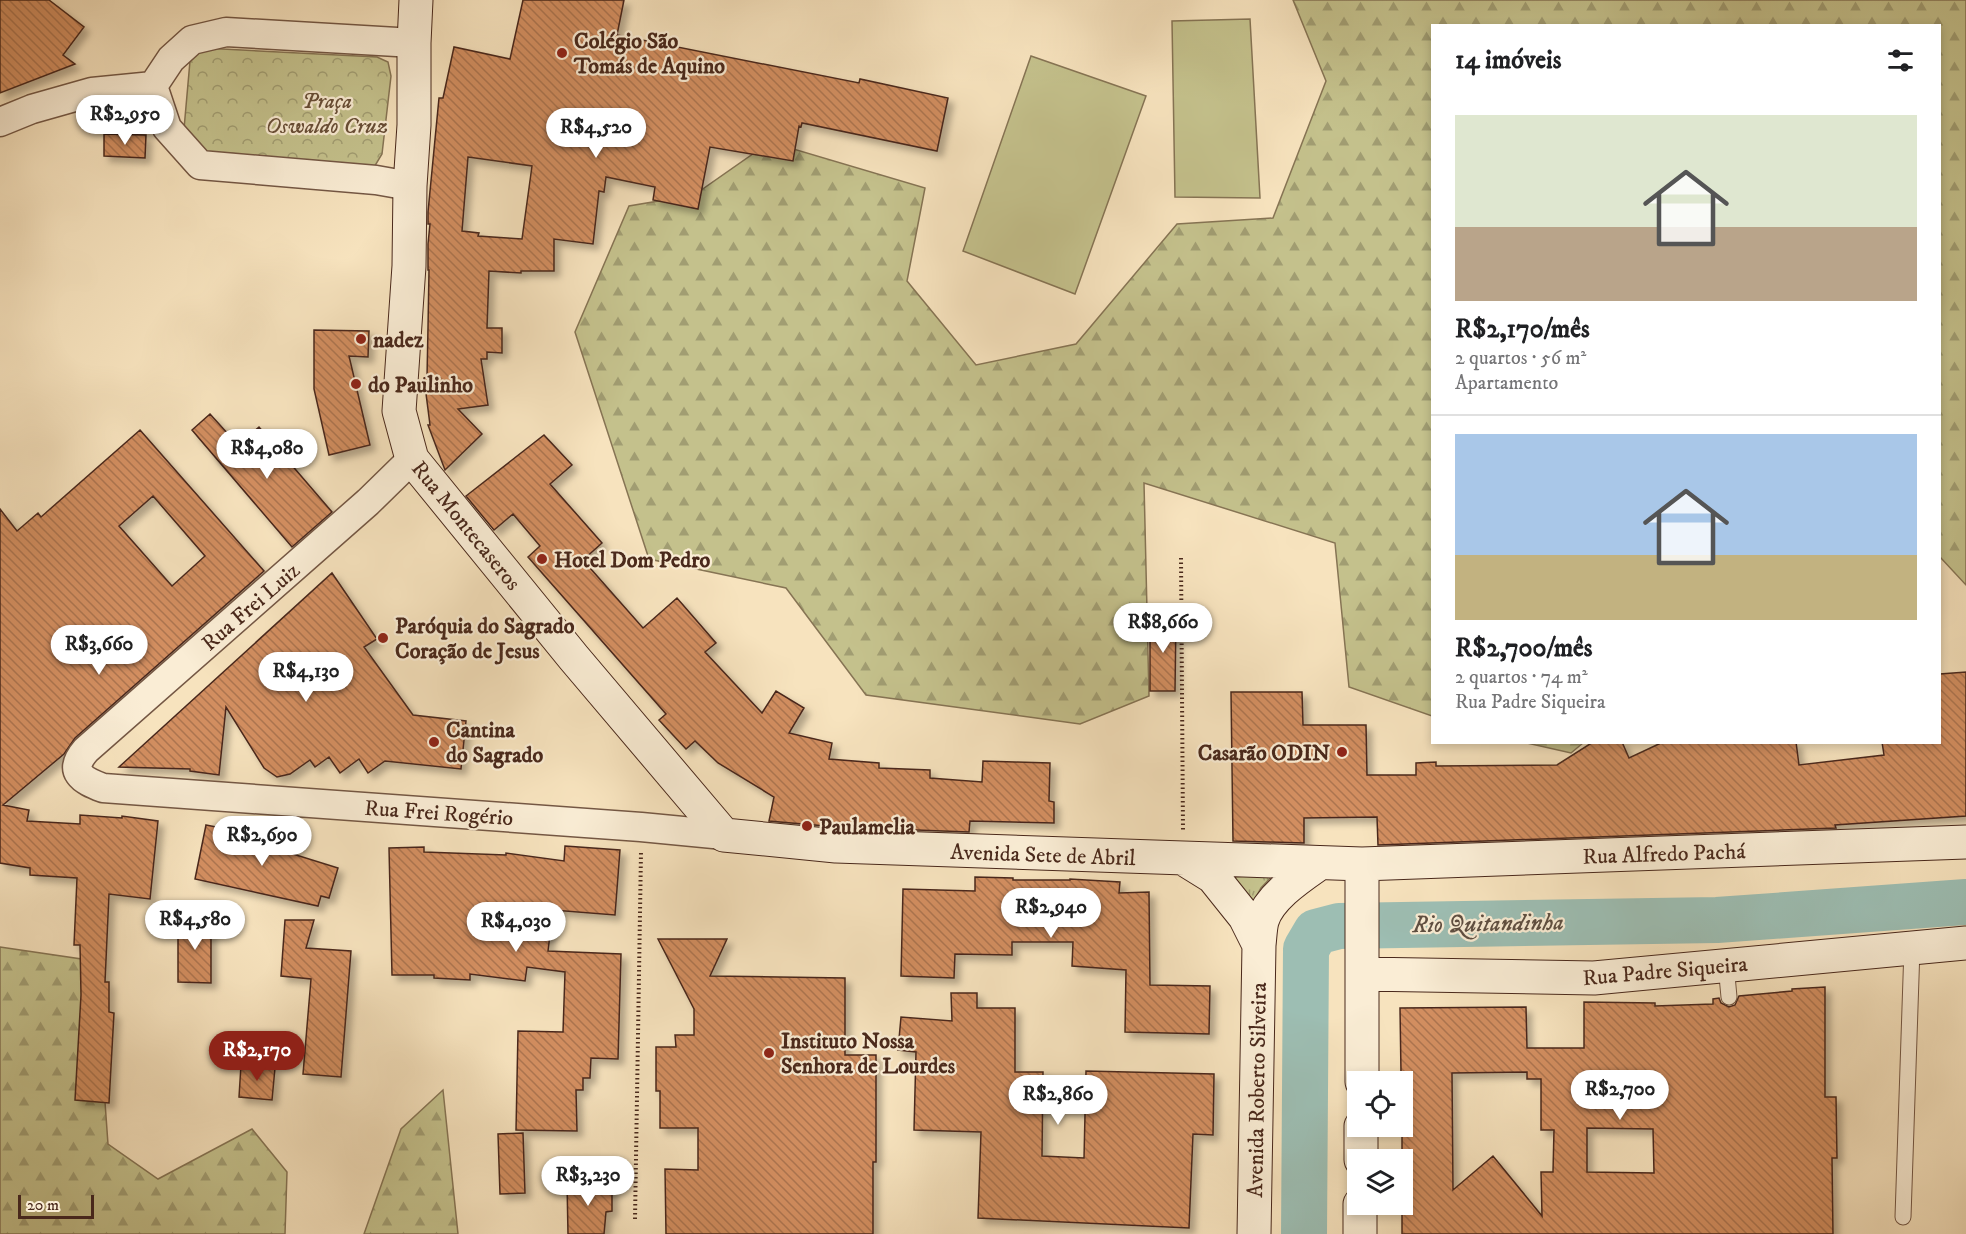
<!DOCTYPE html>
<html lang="pt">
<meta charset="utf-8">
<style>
body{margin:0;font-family:"IM FELL DW Pica",serif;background:#f6f6f6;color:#202124;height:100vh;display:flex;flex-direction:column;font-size:22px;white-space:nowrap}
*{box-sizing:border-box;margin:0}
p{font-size:20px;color:#757577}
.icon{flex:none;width:33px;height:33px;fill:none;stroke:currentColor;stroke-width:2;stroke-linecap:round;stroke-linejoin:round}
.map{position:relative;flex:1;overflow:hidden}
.panel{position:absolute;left:1431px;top:24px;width:510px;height:720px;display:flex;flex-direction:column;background:#fff;border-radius:0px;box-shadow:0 3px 9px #0003}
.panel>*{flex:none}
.buttons{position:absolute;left:1347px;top:1071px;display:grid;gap:12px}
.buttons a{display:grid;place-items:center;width:66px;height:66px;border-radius:0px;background:#fff;box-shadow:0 3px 9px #0003;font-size:30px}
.scale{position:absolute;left:18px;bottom:15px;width:76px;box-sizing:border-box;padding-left:6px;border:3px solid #49281b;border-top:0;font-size:16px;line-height:21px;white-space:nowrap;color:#49281b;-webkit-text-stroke:4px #faedd5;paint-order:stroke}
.price{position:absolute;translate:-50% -51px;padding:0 14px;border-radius:21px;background:#fff;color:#222;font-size:20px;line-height:39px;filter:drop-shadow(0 2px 3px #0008)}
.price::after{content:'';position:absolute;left:50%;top:36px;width:18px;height:14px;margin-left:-9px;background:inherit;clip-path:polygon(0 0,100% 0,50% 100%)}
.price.selected{background:#8f2418;color:#fff}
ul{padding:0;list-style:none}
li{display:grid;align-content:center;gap:12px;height:318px;padding:0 24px}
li+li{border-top:2px solid #e0e0e0}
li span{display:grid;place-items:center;height:186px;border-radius:0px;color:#555}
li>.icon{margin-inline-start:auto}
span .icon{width:108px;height:108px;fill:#fffc;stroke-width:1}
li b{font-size:26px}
h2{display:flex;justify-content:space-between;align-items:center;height:72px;padding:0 24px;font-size:26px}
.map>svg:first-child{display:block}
.grass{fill:url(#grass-tufts);stroke:#867454;stroke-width:1.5}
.forest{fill:url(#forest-firs);stroke:#867454;stroke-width:1.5}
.park{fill:url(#park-crowns);stroke:#867454;stroke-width:1.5}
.garden{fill:#c4c18c;stroke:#867454;stroke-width:1.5}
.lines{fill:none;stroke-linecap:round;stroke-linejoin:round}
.river{stroke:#9dbeb3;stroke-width:46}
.building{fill:url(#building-back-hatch);stroke:#49281b;stroke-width:1.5;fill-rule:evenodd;filter:url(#shadow)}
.service-casing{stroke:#745744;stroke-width:17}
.minor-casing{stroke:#745744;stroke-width:31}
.secondary-casing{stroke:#49281b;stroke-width:35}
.path{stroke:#49281b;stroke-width:4;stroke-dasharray:1.5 3;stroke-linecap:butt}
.service{stroke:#faedd5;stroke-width:15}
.minor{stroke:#faedd5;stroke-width:28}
.secondary{stroke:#faedd5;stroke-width:33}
.poi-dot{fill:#8f2418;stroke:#faedd5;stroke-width:2}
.labels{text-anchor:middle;stroke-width:4.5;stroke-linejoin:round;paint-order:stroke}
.poi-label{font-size:22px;font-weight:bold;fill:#49281b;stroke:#faedd5;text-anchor:start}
.park-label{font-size:22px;font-style:italic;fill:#684e37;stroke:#faedd5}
.street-label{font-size:22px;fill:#49281b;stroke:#faedd5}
.water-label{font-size:24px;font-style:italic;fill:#5e4e41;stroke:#faedd5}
</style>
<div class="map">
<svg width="1966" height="1234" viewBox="0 0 1966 1234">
<defs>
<pattern id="grass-tufts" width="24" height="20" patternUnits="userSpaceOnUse" patternTransform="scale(1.5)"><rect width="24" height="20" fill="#c4c18c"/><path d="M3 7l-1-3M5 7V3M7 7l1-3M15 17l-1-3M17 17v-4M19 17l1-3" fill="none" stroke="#a19d72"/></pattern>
<pattern id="forest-firs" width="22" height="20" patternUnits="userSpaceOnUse" patternTransform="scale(1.5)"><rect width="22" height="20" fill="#c4c18c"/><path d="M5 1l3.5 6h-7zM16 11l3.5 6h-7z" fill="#a19d72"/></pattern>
<pattern id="park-crowns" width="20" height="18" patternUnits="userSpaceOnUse" patternTransform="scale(1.5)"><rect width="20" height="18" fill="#c4c18c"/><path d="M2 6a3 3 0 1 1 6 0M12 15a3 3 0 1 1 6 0" fill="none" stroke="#a19d72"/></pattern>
<pattern id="building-back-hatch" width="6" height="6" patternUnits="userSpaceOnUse" patternTransform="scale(1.5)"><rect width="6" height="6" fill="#d28e61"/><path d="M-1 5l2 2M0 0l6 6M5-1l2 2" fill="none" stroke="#ac744f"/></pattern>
<filter id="shadow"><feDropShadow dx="5.5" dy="5.5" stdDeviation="3" flood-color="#0004"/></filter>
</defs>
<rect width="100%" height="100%" fill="#f7e3be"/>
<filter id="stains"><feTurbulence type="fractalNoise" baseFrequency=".00333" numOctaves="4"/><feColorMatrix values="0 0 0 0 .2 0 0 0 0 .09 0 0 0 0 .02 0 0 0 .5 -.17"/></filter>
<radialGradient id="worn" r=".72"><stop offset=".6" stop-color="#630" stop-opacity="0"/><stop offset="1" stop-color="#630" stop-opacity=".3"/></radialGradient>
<!-- grass -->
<path class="grass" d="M 1222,869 L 1276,872 L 1261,888 L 1251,906 Z"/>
<!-- forest -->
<path class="forest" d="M 1293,0 L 1966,0 L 1966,585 L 1940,557 L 1940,26 L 1432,26 L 1432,716 L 1349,687 L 1335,543 L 1144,483 L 1149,696 L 1080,724 L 866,695 L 786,588 L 649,559 L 575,332 L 629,206 L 694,195 L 770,142 L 925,188 L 907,281 L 976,365 L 1076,344 L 1177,224 L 1273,218 L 1326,81 Z
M 1527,743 L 1583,742 L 1583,743 L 1571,753 Z
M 0,947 L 95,961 L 108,1144 L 158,1179 L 252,1129 L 287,1172 L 285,1234 L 0,1234 Z
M 443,1090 L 458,1234 L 364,1234 L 401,1129 Z"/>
<!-- park -->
<path class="park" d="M 203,48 L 377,57 L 388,62 L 391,76 L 382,154 L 373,169 L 209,155 L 184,129 L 190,61 L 195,52 Z"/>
<!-- garden -->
<path class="garden" d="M 1250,19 L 1260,198 L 1175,197 L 1172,21 Z
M 1031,56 L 1146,96 L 1075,294 L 963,251 Z"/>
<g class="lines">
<!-- river -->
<path class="river" d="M 1304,1234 L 1306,949 L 1316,932 L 1339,926 L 1717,920 L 1966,902"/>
</g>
<!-- building -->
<path class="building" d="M 0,0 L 49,0 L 84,27 L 63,55 L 75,64 L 0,93 Z
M 523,0 L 624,0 L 617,35 L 859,83 L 860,79 L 948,98 L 937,151 L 802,123 L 801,127 L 799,126 L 793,161 L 710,147 L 698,209 L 653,200 L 655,187 L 606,177 L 604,192 L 599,191 L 593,244 L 554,239 L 554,271 L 521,271 L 521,273 L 489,271 L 487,328 L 502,328 L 502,353 L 487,352 L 487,359 L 481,359 L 488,405 L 458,409 L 482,434 L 445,470 L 428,425 L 430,425 L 424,378 L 427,377 L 428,328 L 429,270 L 428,270 L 428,244 L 430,224 L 428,224 L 428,212 L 439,98 L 443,98 L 454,47 L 510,59 ZM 468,157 L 532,166 L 522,239 L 478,236 L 479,233 L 462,231 Z
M 104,134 L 146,135 L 145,158 L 104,156 Z
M 314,330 L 369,331 L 368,357 L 349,356 L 370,445 L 329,455 L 314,389 Z
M 210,414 L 238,445 L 259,427 L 332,512 L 292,547 L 192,430 Z
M 140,430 L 264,571 L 75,738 L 64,754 L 3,805 L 29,810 L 27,821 L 80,824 L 80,815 L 122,818 L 122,816 L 158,821 L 150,899 L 109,894 L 105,982 L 109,982 L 109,1012 L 114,1013 L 109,1103 L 75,1100 L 81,995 L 80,945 L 74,945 L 77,878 L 30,875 L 30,868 L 0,863 L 0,509 L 17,531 L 38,513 L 41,517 ZM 153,496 L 205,556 L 172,586 L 119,526 Z
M 544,435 L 572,465 L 550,484 L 602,543 L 583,560 L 643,628 L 677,598 L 716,643 L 705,652 L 762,713 L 776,691 L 804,708 L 789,733 L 832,743 L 829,759 L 879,763 L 879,768 L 930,770 L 930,778 L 982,782 L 983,761 L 1050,763 L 1049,801 L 1054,802 L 1054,823 L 970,821 L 969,832 L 837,827 L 769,821 L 774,797 L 718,763 L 695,741 L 686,749 L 659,720 L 666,714 L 528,557 L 540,546 L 513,514 L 494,530 L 466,496 Z
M 332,573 L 377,639 L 364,647 L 413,715 L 466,721 L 461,769 L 385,761 L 368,773 L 359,759 L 340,773 L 329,757 L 315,767 L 310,760 L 290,774 L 277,777 L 264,768 L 226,707 L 219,775 L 190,771 L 190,769 L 119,767 Z
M 1150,618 L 1176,618 L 1175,691 L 1150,691 Z
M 1966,672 L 1966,816 L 1835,825 L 1836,828 L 1378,845 L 1377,817 L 1304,818 L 1304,843 L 1233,841 L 1231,692 L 1302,692 L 1303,725 L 1366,725 L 1367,775 L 1416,775 L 1416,763 L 1436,762 L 1436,766 L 1557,765 L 1593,742 L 1622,742 L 1629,758 L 1663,742 L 1796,742 L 1799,765 L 1884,755 L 1882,742 L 1940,742 L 1940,674 Z
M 206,825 L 237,831 L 236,835 L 281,839 L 280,850 L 338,868 L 329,898 L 321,896 L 318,906 L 195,879 Z
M 565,846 L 620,850 L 615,915 L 553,910 L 548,951 L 621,954 L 618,1059 L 591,1058 L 590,1078 L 583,1078 L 583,1090 L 576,1090 L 577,1131 L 516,1130 L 518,1031 L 563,1032 L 565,972 L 527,967 L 525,981 L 470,974 L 470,980 L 434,978 L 434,975 L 392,975 L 389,848 L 424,847 L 424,852 L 506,855 L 506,853 L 564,861 Z
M 975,877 L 1013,878 L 1013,880 L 1070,880 L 1070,879 L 1120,882 L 1119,893 L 1149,892 L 1150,985 L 1210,986 L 1209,1034 L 1125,1032 L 1126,970 L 1072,966 L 1073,942 L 1012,942 L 1012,955 L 955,954 L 954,978 L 901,976 L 903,889 L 975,891 Z
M 178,919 L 211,919 L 211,983 L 178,982 Z
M 285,920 L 314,920 L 306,948 L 351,951 L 341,1077 L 303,1074 L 311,979 L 281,976 Z
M 658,939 L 727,939 L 710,976 L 845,978 L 845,1055 L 876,1055 L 876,1162 L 873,1162 L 873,1234 L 666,1234 L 665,1169 L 698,1170 L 698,1128 L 660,1128 L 660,1091 L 656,1091 L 656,1047 L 676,1047 L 675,1035 L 694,1035 L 694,1009 Z
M 1825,987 L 1825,1097 L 1836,1097 L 1837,1158 L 1832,1158 L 1833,1234 L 1402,1234 L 1402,1082 L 1401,1073 L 1400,1008 L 1526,1007 L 1527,1048 L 1584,1048 L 1584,1002 L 1655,1003 L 1655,1006 L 1713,1004 L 1713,999 L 1719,998 L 1721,1003 L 1729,1007 L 1735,1005 L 1739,996 L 1792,991 L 1792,989 ZM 1527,1072 L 1527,1079 L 1541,1079 L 1541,1130 L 1554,1130 L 1553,1172 L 1541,1172 L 1542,1216 L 1493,1156 L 1453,1190 L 1452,1073 ZM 1587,1128 L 1653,1129 L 1654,1173 L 1587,1172 Z
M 951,993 L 977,993 L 977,1008 L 1015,1008 L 1015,1072 L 1043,1072 L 1042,1156 L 1084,1158 L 1086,1071 L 1214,1074 L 1213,1135 L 1193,1134 L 1189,1228 L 978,1218 L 981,1132 L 914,1130 L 916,1052 L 898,1050 L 901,1017 L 952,1021 Z
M 241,1065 L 275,1068 L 272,1100 L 239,1097 Z
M 523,1133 L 525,1193 L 500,1194 L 498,1134 Z
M 612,1181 L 612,1211 L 606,1212 L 604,1234 L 568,1234 L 567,1182 Z"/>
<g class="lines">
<!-- service casing -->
<g class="service-casing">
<path id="service" d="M 1726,965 L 1729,997
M 1903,1217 L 1912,948"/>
</g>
<!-- minor casing -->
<g class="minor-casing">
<path id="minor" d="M 0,122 L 32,109 L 92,92 L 153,86
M 410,186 L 376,180 L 200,165 L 167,128 L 153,86 L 171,59 L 192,40 L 226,32 L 414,43
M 412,459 L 368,502 L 86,750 C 67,772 82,780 103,788 L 641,827 L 724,835"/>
</g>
<!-- secondary casing -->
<g class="secondary-casing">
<path id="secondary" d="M 416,0 L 414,43 L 414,125 L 410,186 L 409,266 L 399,411 L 412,459 L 574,658 L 724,835 L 836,846 L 1362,864 L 1966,842
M 1184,859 L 1213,877 L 1245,917 L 1259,945
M 1363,974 L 1594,978 L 1966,943
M 1362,1082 L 1362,864
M 1361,1160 L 1361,1126
M 1254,1234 L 1259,945 C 1260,937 1260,929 1262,921 C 1269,897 1300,877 1320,863
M 1360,1234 L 1360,1204"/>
</g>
<!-- path -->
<path class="path" d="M 1181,558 L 1183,830
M 635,1219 L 641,852"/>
<!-- service -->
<use href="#service" class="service"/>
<!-- minor -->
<use href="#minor" class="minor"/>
<!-- secondary -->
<use href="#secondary" class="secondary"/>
</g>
<!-- markers -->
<g class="poi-dot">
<circle cx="562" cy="53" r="6"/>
<circle cx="361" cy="339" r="6"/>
<circle cx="356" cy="384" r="6"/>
<circle cx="542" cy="559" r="6"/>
<circle cx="383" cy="638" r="6"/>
<circle cx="434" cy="742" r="6"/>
<circle cx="1342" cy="752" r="6"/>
<circle cx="807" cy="826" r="6"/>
<circle cx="769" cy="1053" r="6"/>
</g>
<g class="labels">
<!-- poi labels -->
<g class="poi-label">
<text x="574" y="48">Colégio São<tspan x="574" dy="25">Tomás de Aquino</tspan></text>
<text x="373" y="347">nadez</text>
<text x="368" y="392">do Paulinho</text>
<text x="554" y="567">Hotel Dom Pedro</text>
<text x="395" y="633">Paróquia do Sagrado<tspan x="395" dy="25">Coração de Jesus</tspan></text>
<text x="446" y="737">Cantina<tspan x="446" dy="25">do Sagrado</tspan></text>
<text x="1330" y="760" text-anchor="end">Casarão ODIN</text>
<text x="819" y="834">Paulamelia</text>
<text x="781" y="1048">Instituto Nossa<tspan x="781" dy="25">Senhora de Lourdes</tspan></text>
</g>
<!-- park labels -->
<g class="park-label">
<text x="327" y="108">Praça<tspan x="327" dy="25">Oswaldo Cruz</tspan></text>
</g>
<!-- street labels -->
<g class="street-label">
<text transform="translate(467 525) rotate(51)" y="8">Rua Montecaseros</text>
<text transform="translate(250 606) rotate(-41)" y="8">Rua Frei Luiz</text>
<text transform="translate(439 812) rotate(4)" y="8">Rua Frei Rogério</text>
<text transform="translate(1664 853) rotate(-2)" y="8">Rua Alfredo Pachá</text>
<text transform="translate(1043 854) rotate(2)" y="8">Avenida Sete de Abril</text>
<text transform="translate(1665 970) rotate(-5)" y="8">Rua Padre Siqueira</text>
<text transform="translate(1256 1090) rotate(-89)" y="8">Avenida Roberto Silveira</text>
</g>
<!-- water labels -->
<g class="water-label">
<text transform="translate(1488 923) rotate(-1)" y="8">Rio Quitandinha</text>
</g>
</g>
<rect width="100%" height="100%" filter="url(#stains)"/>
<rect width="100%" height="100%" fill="url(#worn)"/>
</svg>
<div class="buttons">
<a><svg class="icon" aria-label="locate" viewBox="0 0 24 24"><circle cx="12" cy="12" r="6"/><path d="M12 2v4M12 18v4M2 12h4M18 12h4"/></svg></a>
<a><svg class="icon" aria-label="layers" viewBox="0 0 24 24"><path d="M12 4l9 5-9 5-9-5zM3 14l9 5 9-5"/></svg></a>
</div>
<div class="scale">20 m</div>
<b class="price" style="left:125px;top:146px">R$2,950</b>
<b class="price" style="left:596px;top:159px">R$4,520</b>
<b class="price" style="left:267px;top:480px">R$4,080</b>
<b class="price" style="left:1163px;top:654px">R$8,660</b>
<b class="price" style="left:99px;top:676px">R$3,660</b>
<b class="price" style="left:306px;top:703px">R$4,130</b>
<b class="price" style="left:262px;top:867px">R$2,690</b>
<b class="price" style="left:1051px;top:939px">R$2,940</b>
<b class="price" style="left:195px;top:951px">R$4,580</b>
<b class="price" style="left:516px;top:953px">R$4,030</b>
<b class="price selected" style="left:257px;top:1082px">R$2,170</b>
<b class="price" style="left:1620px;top:1121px">R$2,700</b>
<b class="price" style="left:1058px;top:1126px">R$2,860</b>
<b class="price" style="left:588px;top:1207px">R$3,230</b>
<section class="panel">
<h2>14 imóveis<svg class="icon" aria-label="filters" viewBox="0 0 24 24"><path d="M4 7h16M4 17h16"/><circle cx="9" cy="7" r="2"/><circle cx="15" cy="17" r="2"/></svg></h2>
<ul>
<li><span style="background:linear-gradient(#dfe7d0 60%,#b9a48a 0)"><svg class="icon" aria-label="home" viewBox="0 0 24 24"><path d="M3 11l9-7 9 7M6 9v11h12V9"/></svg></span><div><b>R$2,170/mês</b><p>2 quartos · 56 m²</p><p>Apartamento</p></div></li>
<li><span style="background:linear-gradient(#a9c7e8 65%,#c2b280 0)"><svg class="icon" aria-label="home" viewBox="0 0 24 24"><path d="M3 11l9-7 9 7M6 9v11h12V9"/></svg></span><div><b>R$2,700/mês</b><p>2 quartos · 74 m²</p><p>Rua Padre Siqueira</p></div></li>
</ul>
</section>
</div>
